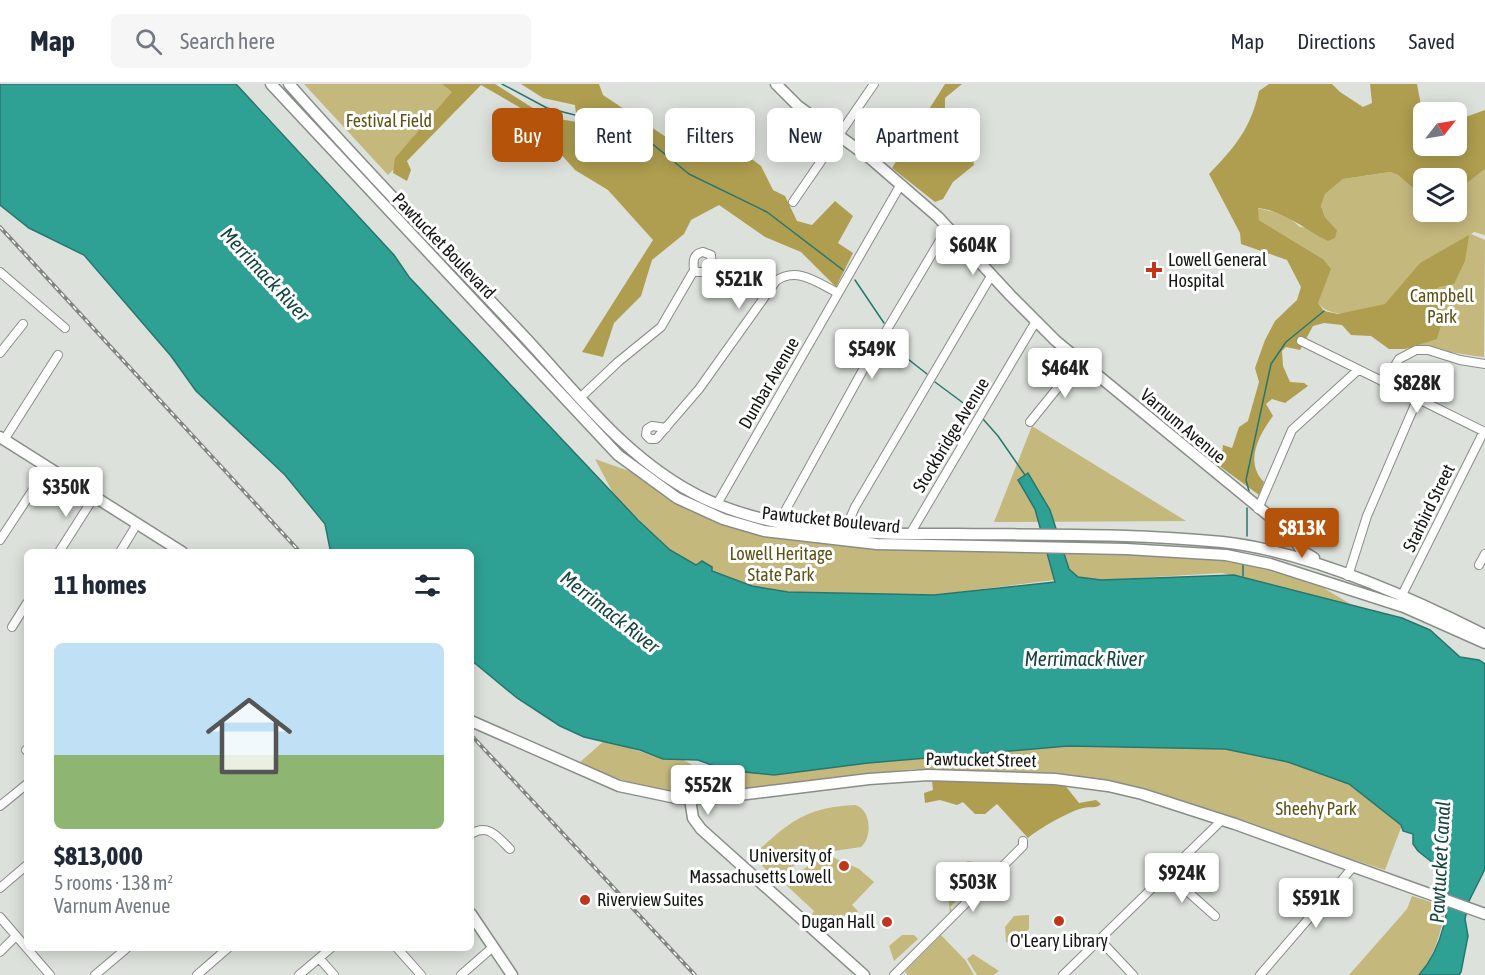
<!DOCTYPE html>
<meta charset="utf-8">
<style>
body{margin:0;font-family:"Asap Condensed",sans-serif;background:#f6f6f7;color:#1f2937;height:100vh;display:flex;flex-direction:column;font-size:22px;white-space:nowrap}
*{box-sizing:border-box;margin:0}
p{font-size:20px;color:#747a83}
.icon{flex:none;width:33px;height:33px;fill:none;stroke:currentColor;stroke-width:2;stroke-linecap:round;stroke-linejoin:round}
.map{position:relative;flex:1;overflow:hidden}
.sheet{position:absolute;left:24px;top:465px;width:450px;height:402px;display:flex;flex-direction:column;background:#fff;border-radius:9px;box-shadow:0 3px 15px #0003}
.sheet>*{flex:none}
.top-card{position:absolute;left:492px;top:24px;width:570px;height:54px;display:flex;gap:12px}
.needle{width:39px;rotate:59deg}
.buttons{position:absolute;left:1413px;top:18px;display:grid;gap:12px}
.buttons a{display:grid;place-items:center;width:54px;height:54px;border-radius:9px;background:#fff;box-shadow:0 3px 15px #0003;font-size:30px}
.price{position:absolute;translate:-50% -51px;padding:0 14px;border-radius:6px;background:#fff;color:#222;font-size:20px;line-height:39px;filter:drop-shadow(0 2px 3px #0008)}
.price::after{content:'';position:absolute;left:50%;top:36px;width:18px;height:14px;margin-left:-9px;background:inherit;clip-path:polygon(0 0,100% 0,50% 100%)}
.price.on{background:#b45309;color:#fff}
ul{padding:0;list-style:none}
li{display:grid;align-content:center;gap:12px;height:318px;padding:0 30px}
li span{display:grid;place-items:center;height:186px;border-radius:9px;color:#555}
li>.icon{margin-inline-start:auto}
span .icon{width:108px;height:108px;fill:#fffc;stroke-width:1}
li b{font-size:26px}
h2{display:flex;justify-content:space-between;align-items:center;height:72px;padding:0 30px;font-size:26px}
.chip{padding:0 21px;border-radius:9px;background:#fff;box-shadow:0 3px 15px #0003;font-size:21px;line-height:54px}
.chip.on{background:#b45309;color:#fff}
header{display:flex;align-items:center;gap:36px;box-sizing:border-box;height:84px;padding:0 30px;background:#fff;border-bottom:2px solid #e0e1e3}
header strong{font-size:28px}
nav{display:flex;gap:33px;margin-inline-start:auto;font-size:21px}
.search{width:420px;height:54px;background:#f6f6f7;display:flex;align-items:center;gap:15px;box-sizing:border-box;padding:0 21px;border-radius:9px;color:#747a83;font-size:22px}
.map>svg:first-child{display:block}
.green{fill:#c5b87d}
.forest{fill:#af9e4f}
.water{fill:#2fa194;stroke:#27776e;stroke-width:1.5}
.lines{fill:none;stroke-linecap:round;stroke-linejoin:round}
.stream{stroke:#27776e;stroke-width:1.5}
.minor-casing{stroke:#898d88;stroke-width:10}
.major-casing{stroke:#898d88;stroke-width:13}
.minor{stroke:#fff;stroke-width:8}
.major{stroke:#fff;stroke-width:10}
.rail-casing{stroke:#818480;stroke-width:4}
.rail{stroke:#fff;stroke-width:1.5;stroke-dasharray:4.5;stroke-linecap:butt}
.poi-dot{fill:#c1361b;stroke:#fff;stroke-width:2}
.labels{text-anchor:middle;stroke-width:6;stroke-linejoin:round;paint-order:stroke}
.park-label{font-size:18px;fill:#5e5215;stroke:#fff}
.street-label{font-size:18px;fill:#141614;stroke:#fff}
.poi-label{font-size:18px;fill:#141614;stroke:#fff;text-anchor:start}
.water-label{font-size:20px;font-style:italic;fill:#14453f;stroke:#fff}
</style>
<header>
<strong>Map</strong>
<div class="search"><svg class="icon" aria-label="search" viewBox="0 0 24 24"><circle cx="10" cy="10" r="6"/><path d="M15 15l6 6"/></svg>Search here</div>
<nav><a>Map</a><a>Directions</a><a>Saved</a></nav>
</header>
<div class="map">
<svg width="1485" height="891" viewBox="0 0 1485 891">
<rect width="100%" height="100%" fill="#dce1db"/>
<!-- green -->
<path class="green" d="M 304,0 L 480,0 L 388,91 Z
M 1485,85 L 1485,151 L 1474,148 L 1471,150 L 1485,156 L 1484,273 C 1457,270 1431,263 1404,264 L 1362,228 C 1391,219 1395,213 1413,188 C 1404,198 1396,214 1384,220 C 1366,229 1332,237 1318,219 L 1323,175 L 1259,136 L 1257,124 L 1286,131 L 1300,143 L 1337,146 L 1325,133 L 1321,122 L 1325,110 L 1343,95 L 1390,88 L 1398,91 L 1423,113 L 1424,128 L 1456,128 L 1457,107 Z
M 1032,342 L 1186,437 L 994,438 Z
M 595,375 L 632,388 L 700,430 L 755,450 L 866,464 L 1175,470 L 1232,475 L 1312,497 L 1352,521 L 1222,489 L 1101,496 L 1078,493 L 934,511 L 788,508 L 752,502 L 697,481 L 670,466 L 614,411 Z
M 605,656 L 663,675 L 684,676 L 699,685 L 722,685 L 774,691 L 868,679 L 1068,662 L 1225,665 L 1288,678 L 1349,700 L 1402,741 L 1385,786 L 1123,701 L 1090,694 L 1043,690 L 913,685 L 707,709 C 655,709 626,699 579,679 Z
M 855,721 C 871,725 873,753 861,763 L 813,770 L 781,790 C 767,791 754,778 761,764 C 793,735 810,723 855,721 Z
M 830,772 L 859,785 L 874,798 L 852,821 L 858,827 L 842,845 L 839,842 L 829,845 L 828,842 L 825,842 L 812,830 L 814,827 L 785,800 L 813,778 Z
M 968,777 L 985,780 L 993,788 L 988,786 L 950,823 L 953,828 L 950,830 L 947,799 L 958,784 Z
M 1412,812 L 1446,823 C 1441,847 1435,872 1419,891 L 1349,891 L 1407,825 Z
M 1029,831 L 1029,845 L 1016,859 L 1006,858 L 1005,843 L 1014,832 Z
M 902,851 L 914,851 L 918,855 L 894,877 L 889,862 Z
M 941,851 L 966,877 L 974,891 L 908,891 L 905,888 L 909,883 Z
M 973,870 L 999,887 L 994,891 L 977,891 L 967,875 Z"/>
<!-- forest -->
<path class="forest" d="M 442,0 L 495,0 L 547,33 L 577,38 L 575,21 L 543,14 L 521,0 L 599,0 L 603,11 L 672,57 L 740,66 L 761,82 L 773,106 L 785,112 L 797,137 L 812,141 L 835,117 L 853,132 L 838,159 L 853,169 L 836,203 L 801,168 L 765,153 L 719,121 L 691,136 L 684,150 L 652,176 L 641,212 L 614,239 L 603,273 L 582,268 L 653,156 L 608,106 L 575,86 L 519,23 L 481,1 L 407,77 L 411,86 L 407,97 L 393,89 L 395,74 L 452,8 Z
M 945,0 L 962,0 L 945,14 L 945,36 L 951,51 L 970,57 L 974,81 L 953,98 L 943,115 L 935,118 L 892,84 Z
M 1269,0 L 1332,0 L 1340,8 L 1363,23 L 1372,19 L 1370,0 L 1417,0 L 1423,32 L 1424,62 L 1456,62 L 1457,36 L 1485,26 L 1485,85 L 1457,107 L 1456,94 L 1424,94 L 1423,113 L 1398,91 L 1390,88 L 1343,95 L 1325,110 L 1321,122 L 1325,133 L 1337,146 L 1335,154 L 1328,157 C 1304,145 1285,127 1258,124 L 1259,136 L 1323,175 L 1331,185 L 1318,219 L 1324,227 L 1338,230 L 1385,220 L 1420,179 L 1469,151 L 1465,177 L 1454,200 L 1439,203 L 1433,209 L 1444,231 L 1437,255 L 1405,265 L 1389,265 L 1371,252 L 1351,251 L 1342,241 L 1324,239 L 1313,242 L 1300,266 L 1286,263 L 1282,267 L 1283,282 L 1290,298 L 1304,299 L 1308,302 L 1285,319 L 1272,315 L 1266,320 L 1273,332 C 1259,351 1244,378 1264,398 L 1259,411 L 1221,383 L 1223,361 L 1232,364 L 1239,343 L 1248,337 L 1259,298 L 1255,284 L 1265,256 L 1275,237 L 1297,216 L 1301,203 L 1287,176 L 1241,160 L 1240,149 L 1209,90 C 1235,63 1251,44 1259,7 Z
M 941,696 L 1064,700 L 1079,719 L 1096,716 L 1101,720 C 1096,725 1091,722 1083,724 C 1070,727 1038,745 1028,754 L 997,720 L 985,730 L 975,730 L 963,718 L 957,721 L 940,716 L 925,719 L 924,709 L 933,706 L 932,697 Z"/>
<!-- water -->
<path class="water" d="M 0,0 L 236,0 L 394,171 L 409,193 L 638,436 L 670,466 L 696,481 L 702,477 L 712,483 L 712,487 L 752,502 L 788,508 L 934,511 L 1055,498 L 1035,425 L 1018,396 L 1028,389 L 1050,426 L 1069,485 L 1078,493 L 1101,496 L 1234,491 L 1402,534 L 1430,546 L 1460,573 L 1479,576 L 1485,580 L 1485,785 L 1469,817 L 1465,835 L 1468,852 L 1461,888 L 1459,891 L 1419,891 C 1441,866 1455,819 1443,787 L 1418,767 L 1413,760 L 1413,750 L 1403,747 L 1401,741 L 1349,700 L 1288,678 L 1225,665 L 1068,662 L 868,679 L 774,691 L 725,686 L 698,676 L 663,675 L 640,666 L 584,653 L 560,642 L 517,614 L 471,576 L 471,468 L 340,468 L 330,465 L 325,440 L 285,391 L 196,307 L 171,272 L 84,171 L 29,144 L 0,121 Z"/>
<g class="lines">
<!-- stream -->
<path class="stream" d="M 502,0 L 547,24 L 591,35 L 650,58 L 689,90 L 767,128 L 843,186
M 855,196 L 884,239
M 890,253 L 899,268 L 927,290
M 935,298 L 974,327
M 983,335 L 998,352 L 1025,391
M 1249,407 L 1246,396 L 1271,280 L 1286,258 L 1324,227
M 1247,452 L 1247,424
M 1243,492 L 1243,481"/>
<!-- minor casing -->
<g class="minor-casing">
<path id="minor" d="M 793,118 L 874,0
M 0,188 L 65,244
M 1301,257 L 1485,348
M 0,269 L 23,240
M 1384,300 L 1399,275 L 1416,266 L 1428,266 L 1460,276 L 1485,280
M 581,313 L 618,278 L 661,243 L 693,188 L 705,188 L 712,183 L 711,171 L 703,168 C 693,170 693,177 694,186
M 1030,338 L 1080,276
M 666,344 L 652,342 L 647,345 L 646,351 L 650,355 L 656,355 L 699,305 L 776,197 C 797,182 818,199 838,209
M 4,356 L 58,271
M 717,420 L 901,100
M 1258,425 L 1292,346 L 1358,286
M 779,438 L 864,284 L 948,143
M 845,446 L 855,423 L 991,192
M 910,450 L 1036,237
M 0,456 L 48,383
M 59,468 L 94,413
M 120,468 L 137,440
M 1479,481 L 1485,470
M 1348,492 L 1367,432 L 1417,316
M 1401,513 L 1484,347
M 12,543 L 27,519
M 26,666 L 27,667
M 0,722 L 27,700
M 471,750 C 488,739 498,753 510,765
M 1167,789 L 1215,832
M 0,804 L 27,781
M 0,833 L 50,891
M 1100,856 L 1133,891
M 397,864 L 421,891
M 0,868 L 16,852
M 319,874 L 334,891
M 95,891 L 127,864
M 197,891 L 228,864
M 299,891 L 331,864
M 461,891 L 493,863
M 894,891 L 1023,762 L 1023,757
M 1063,891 L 1222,736
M 1260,891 L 1353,783"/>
</g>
<!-- major casing -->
<g class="major-casing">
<path id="major" d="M 271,0 L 618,371 L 677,414 L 723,435 L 764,447 L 877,460 L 1126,465 L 1226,471 L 1270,480 L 1404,523 L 1485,559
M 289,0 C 363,84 441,164 518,246 C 575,306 626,377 703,414 C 781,451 872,450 957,450 C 1045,451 1134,449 1222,458 C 1307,467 1408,512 1485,551
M 776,0 L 798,22 L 871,75 L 938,133 L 1011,212 L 1056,257 L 1290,449 L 1302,467 L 1314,474
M 0,353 L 182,468
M 471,637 L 619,702 L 676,714 L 714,714 L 869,695 L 928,691 L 1055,695 L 1108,702 L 1142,710 L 1235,740 L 1485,830
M 690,715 L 693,734 L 701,745 L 864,891
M 471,830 L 512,891"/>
</g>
<!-- minor -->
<use href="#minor" class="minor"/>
<!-- major -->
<use href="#major" class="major"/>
<!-- rail casing -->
<g class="rail-casing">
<path id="rail" d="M 0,143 L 300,468
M 471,651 L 695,891"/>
</g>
<!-- rail -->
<use href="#rail" class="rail"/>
</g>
<!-- markers -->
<g class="poi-dot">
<path d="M1151 177h6v6h6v6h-6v6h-6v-6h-6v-6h6z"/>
<circle cx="844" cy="782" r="6"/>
<circle cx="585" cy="816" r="6"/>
<circle cx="1059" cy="837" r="6"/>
<circle cx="887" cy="838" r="6"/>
</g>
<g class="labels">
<!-- park labels -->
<g class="park-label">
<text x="389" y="43">Festival Field</text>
<text x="1442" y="218">Campbell<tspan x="1442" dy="21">Park</tspan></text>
<text x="781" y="476">Lowell Heritage<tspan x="781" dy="21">State Park</tspan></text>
<text x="1316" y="731">Sheehy Park</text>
</g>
<!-- street labels -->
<g class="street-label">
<text transform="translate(444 162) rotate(46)" y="6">Pawtucket Boulevard</text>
<text transform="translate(769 299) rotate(-60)" y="6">Dunbar Avenue</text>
<text transform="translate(1183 342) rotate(40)" y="6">Varnum Avenue</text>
<text transform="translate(951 351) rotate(-59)" y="6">Stockbridge Avenue</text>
<text transform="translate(1429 424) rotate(-64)" y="6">Starbird Street</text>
<text transform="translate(831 436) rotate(6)" y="6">Pawtucket Boulevard</text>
<text transform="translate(981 676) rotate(1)" y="6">Pawtucket Street</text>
</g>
<!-- poi labels -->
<g class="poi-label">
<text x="1168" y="182">Lowell General<tspan x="1168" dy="21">Hospital</tspan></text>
<text x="832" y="778" text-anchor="end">University of<tspan x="832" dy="21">Massachusetts Lowell</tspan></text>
<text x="597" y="822">Riverview Suites</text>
<text x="875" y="844" text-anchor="end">Dugan Hall</text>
<text x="1059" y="863" text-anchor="middle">O'Leary Library</text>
</g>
<!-- water labels -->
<g class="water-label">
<text transform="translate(265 190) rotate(47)" y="7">Merrimack River</text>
<text transform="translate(610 528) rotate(38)" y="7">Merrimack River</text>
<text x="1084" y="582">Merrimack River</text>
<text transform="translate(1440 778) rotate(-87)" y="7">Pawtucket Canal</text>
</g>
</g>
</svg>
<div class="buttons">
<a><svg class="needle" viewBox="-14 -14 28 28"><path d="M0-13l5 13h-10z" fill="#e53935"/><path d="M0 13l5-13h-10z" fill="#747a83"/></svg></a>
<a><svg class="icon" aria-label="layers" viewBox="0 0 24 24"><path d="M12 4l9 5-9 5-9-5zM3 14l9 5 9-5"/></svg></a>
</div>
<b class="price" style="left:973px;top:192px">$604K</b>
<b class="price" style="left:739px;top:226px">$521K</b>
<b class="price" style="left:872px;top:296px">$549K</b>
<b class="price" style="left:1065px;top:315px">$464K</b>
<b class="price" style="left:1417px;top:330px">$828K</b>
<b class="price" style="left:66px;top:434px">$350K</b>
<b class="price on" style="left:1302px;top:475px">$813K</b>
<b class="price" style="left:708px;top:732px">$552K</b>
<b class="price" style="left:1182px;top:820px">$924K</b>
<b class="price" style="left:973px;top:829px">$503K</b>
<b class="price" style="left:1316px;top:845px">$591K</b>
<div class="top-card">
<a class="chip on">Buy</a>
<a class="chip">Rent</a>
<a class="chip">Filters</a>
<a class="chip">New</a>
<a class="chip">Apartment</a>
</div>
<section class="sheet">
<h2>11 homes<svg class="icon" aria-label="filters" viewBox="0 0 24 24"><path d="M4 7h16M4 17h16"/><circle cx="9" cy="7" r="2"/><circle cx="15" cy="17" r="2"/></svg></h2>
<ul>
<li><span style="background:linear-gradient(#bfe0f5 60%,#8fb573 0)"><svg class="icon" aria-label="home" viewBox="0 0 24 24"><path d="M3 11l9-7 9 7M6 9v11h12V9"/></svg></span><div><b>$813,000</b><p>5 rooms · 138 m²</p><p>Varnum Avenue</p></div></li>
</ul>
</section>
</div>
